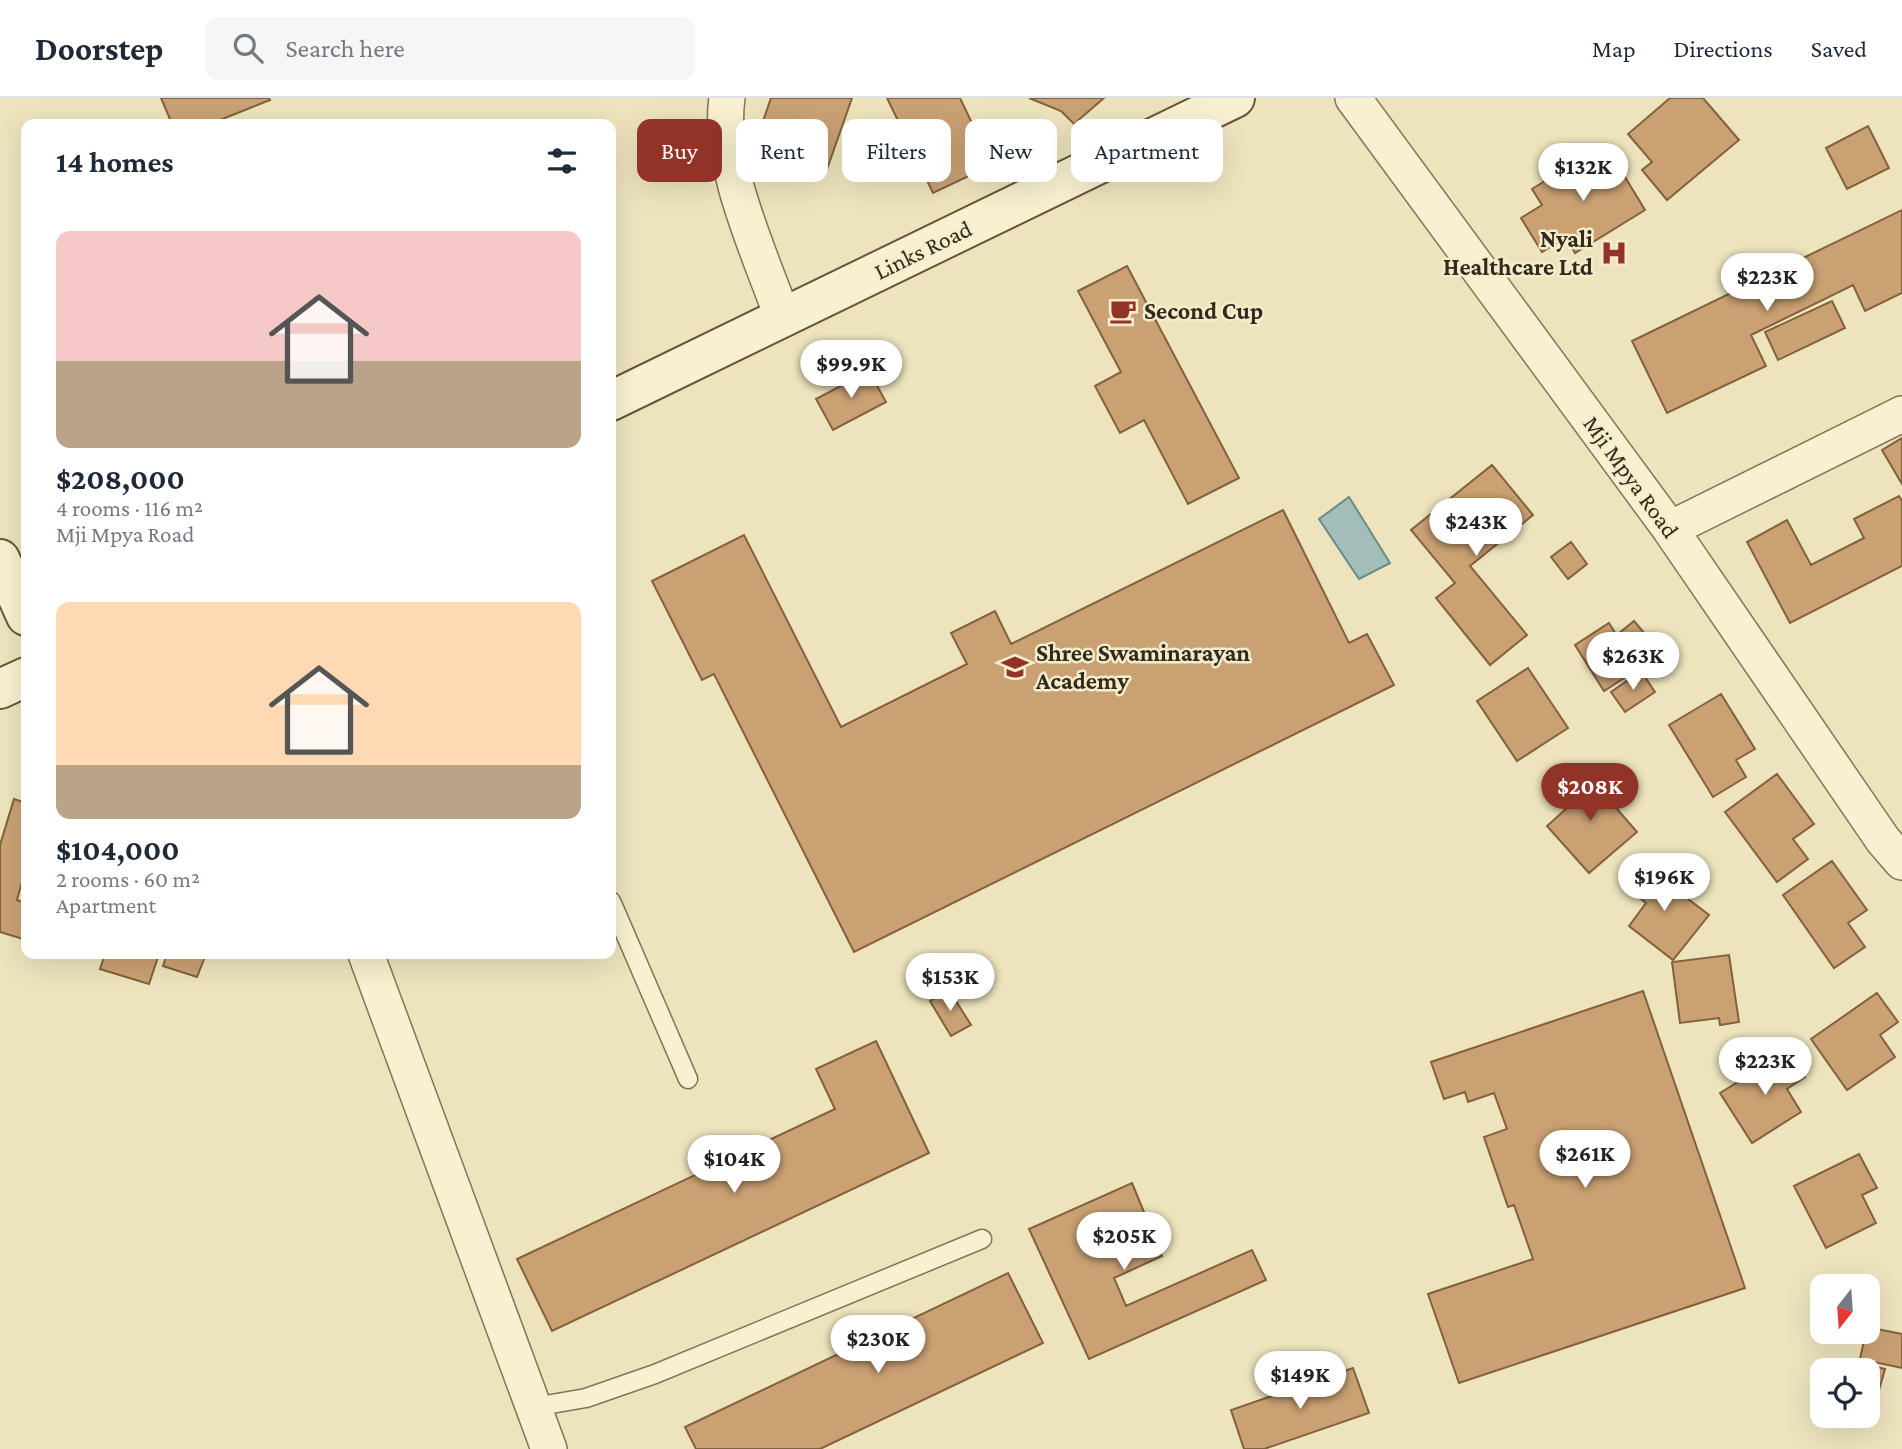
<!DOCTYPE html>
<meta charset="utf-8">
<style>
body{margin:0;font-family:"Crimson Pro",serif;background:#f6f6f7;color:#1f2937;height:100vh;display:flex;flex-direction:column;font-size:26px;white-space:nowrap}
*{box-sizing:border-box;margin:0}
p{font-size:23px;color:#747a83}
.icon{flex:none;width:38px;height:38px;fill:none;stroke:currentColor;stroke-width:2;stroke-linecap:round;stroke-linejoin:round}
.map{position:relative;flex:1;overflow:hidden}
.side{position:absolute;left:21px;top:21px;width:595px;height:840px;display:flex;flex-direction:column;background:#fff;border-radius:14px;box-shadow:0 7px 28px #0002}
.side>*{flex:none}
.guide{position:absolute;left:637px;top:21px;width:665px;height:63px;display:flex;gap:14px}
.needle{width:46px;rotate:197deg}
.controls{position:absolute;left:1810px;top:1176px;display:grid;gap:14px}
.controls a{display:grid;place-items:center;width:70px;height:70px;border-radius:14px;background:#fff;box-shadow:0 7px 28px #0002;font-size:35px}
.price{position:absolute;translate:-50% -60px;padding:0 16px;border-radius:24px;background:#fff;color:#222;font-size:23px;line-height:46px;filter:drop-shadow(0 2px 4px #0008)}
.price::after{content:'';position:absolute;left:50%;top:42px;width:21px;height:16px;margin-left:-10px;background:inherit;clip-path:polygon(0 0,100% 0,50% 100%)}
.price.active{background:#923328;color:#fff}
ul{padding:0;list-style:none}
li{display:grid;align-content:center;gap:14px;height:371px;padding:0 35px}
li span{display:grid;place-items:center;height:217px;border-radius:14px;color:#555}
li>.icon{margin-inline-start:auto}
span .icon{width:126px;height:126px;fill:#fffc;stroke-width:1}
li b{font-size:30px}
h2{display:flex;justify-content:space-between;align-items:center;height:84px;padding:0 35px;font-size:30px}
.chip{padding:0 24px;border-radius:14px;background:#fff;box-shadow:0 7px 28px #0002;font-size:24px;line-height:63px}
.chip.active{background:#923328;color:#fff}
header{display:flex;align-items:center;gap:42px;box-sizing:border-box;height:98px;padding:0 35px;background:#fff;border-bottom:2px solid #e0e1e3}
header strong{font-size:33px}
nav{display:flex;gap:38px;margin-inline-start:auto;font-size:24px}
.search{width:490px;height:63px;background:#f6f6f7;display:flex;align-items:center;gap:18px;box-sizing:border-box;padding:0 24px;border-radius:14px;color:#747a83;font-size:26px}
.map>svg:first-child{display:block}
.water{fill:#a1beb9;stroke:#698b86;stroke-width:2}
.building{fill:#caa173;stroke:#83613d;stroke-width:2}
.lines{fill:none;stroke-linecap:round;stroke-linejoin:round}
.lane-casing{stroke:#847457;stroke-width:21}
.street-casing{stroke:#847457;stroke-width:38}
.secondary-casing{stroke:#66553a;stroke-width:42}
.lane{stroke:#f8f0d0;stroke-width:18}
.street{stroke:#f8f0d0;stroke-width:35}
.secondary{stroke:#f8f0d0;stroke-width:38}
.labels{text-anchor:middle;stroke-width:5;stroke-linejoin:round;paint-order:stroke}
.poi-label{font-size:24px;font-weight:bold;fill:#332a1b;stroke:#f4edcc;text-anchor:start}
.street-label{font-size:24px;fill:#332a1b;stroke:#f4edcc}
</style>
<header>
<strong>Doorstep</strong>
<div class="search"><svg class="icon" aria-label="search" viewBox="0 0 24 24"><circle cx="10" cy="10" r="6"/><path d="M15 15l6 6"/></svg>Search here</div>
<nav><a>Map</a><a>Directions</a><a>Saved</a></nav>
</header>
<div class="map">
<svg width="1902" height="1351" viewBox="0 0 1902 1351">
<rect width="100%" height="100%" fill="#ede4bd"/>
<!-- water -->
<path class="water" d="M 1349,399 L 1390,465 L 1359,481 L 1319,421 Z"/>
<!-- building -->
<path class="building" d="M 161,0 L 269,0 L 270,2 L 210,26 L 172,26 Z
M 771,0 L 852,0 L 825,77 L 753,52 Z
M 887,0 L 960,0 L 992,67 L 933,95 Z
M 1029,0 L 1104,0 L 1074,26 L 1061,13 Z
M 1670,0 L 1703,0 L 1739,42 L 1667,102 L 1642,72 L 1652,64 L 1628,36 Z
M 1868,28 L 1889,70 L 1847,91 L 1826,50 Z
M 1605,46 L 1645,112 L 1575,155 L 1566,139 L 1542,154 L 1521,120 L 1542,107 L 1532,91 Z
M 1902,112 L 1902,195 L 1865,213 L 1853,187 L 1751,237 L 1766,268 L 1667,315 L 1632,243 Z
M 1127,168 L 1239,380 L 1188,406 L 1144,322 L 1120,335 L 1095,288 L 1121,274 L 1078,193 Z
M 1832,203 L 1845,230 L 1778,262 L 1765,234 Z
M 869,273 L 886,304 L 833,332 L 816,301 Z
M 1902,340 L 1902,386 L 1882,352 Z
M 1492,367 L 1533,417 L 1470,468 L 1527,537 L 1490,567 L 1436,500 L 1455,485 L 1411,432 Z
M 1899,398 L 1902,403 L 1902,468 L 1790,525 L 1747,444 L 1787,422 L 1811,467 L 1864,440 L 1854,421 Z
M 1283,412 L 1349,545 L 1367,536 L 1394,587 L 854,854 L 714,576 L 702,582 L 652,483 L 744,437 L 841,629 L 967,566 L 951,535 L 995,513 L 1011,546 Z
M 1571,444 L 1587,466 L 1568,481 L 1551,459 Z
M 1634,523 L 1662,556 L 1645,570 L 1617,537 Z
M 1609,525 L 1638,571 L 1604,593 L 1575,547 Z
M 1528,570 L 1568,630 L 1517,663 L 1477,603 Z
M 1641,573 L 1655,594 L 1625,614 L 1611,594 Z
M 1721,596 L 1755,651 L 1736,662 L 1746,679 L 1713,699 L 1669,627 Z
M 1584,673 L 1637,734 L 1589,775 L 1547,728 L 1567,710 L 1556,698 Z
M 1777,676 L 1814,726 L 1793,741 L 1808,761 L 1777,784 L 1725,714 Z
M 14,701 L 26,705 L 26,769 L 17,802 L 26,805 L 26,842 L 0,834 L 0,747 Z
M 1832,763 L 1867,812 L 1848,825 L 1865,849 L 1834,870 L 1783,797 Z
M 1641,765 L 1709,817 L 1673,862 L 1629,828 L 1646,805 L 1623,787 Z
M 105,856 L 159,856 L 149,886 L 100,871 Z
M 167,856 L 206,856 L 197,879 L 163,868 Z
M 1729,857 L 1739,924 L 1720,927 L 1719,920 L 1680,925 L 1672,864 Z
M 949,892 L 971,927 L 951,938 L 930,903 Z
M 1643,893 L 1745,1190 L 1459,1285 L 1428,1196 L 1533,1161 L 1514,1107 L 1508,1109 L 1484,1039 L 1507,1031 L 1494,995 L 1468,1004 L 1465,994 L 1444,1001 L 1431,964 Z
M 1877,895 L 1898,924 L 1880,937 L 1895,959 L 1847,992 L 1811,941 Z
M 876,943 L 929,1055 L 552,1233 L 517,1161 L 835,1011 L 816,971 Z
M 1788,953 L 1805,979 L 1787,991 L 1801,1014 L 1752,1045 L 1720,995 Z
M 1859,1056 L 1877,1090 L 1862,1097 L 1876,1125 L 1826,1150 L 1794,1088 Z
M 1132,1085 L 1162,1158 L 1114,1180 L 1126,1208 L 1252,1152 L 1266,1182 L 1089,1261 L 1029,1131 Z
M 1008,1175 L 1043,1245 L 820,1351 L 696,1351 L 685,1329 Z
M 1867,1229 L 1902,1236 L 1902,1270 L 1860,1261 Z
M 1865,1266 L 1885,1271 L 1873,1313 L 1867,1312 Z
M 1353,1270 L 1369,1315 L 1264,1351 L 1244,1351 L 1231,1312 Z"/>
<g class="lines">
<!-- lane casing -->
<g class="lane-casing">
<path id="lane" d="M 611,803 L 688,981
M 534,1309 L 586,1300 L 655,1276 L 982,1141"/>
</g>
<!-- street casing -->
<g class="street-casing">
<path id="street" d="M 727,0 C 717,67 761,158 783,221
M 1353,0 L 1670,431 L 1883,742 L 1902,764
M 1670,431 L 1902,316
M 366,856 L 549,1351"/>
</g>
<!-- secondary casing -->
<g class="secondary-casing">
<path id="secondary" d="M 611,303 L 1235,0
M 0,461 L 26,518
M 0,591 L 26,579"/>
</g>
<!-- lane -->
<use href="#lane" class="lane"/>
<!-- street -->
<use href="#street" class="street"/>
<!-- secondary -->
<use href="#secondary" class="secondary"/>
</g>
<!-- icons -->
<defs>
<g id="hospital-bare" transform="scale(2.1)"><path d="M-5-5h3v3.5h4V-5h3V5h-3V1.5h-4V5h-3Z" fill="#923328" stroke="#f4edcc" stroke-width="2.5" paint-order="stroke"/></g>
<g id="cafe-bare" transform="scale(2.1)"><path d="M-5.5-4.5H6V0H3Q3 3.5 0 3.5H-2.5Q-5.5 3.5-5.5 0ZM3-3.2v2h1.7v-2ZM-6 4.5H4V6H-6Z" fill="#923328" stroke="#f4edcc" stroke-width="2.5" paint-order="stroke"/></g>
<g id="school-bare" transform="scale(2.1)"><path d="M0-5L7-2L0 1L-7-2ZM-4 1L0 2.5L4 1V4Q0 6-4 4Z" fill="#923328" stroke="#f4edcc" stroke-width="2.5" paint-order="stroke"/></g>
</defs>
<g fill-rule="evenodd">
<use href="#hospital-bare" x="1614" y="155"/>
<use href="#cafe-bare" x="1123" y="213"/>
<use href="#school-bare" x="1015" y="569"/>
</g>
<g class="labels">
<!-- poi labels -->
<g class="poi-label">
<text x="1593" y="149" text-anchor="end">Nyali<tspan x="1593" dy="28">Healthcare Ltd</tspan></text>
<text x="1144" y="221">Second Cup</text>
<text x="1036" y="563">Shree Swaminarayan<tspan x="1036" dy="28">Academy</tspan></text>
</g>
<!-- street labels -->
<g class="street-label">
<text transform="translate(923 152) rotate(-26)" y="8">Links Road</text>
<text transform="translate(1631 379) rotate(54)" y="8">Mji Mpya Road</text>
</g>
</g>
</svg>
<div class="controls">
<a><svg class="needle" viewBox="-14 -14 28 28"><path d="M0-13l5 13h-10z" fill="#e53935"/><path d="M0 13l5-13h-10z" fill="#747a83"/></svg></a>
<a><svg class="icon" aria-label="locate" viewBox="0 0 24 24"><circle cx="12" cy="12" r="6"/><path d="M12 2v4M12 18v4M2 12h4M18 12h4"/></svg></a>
</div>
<b class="price" style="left:1583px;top:105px">$132K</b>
<b class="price" style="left:1767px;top:215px">$223K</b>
<b class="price" style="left:851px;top:302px">$99.9K</b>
<b class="price" style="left:1476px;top:460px">$243K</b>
<b class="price" style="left:1633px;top:594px">$263K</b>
<b class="price active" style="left:1590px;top:725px">$208K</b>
<b class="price" style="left:1664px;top:815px">$196K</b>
<b class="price" style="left:950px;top:915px">$153K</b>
<b class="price" style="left:1765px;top:999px">$223K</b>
<b class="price" style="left:1585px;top:1092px">$261K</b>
<b class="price" style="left:734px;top:1097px">$104K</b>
<b class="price" style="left:1124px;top:1174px">$205K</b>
<b class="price" style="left:878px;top:1277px">$230K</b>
<b class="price" style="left:1300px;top:1313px">$149K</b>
<div class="guide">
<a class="chip active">Buy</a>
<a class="chip">Rent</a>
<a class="chip">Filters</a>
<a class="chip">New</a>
<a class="chip">Apartment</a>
</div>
<section class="side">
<h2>14 homes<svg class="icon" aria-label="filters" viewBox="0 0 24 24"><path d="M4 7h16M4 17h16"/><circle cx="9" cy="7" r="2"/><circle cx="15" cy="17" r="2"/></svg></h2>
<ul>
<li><span style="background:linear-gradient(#f6c9c9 60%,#b9a48a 0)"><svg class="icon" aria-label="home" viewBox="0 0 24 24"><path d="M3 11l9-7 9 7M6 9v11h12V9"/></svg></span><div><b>$208,000</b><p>4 rooms · 116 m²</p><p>Mji Mpya Road</p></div></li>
<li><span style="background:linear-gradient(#ffd9b3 75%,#b9a48a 0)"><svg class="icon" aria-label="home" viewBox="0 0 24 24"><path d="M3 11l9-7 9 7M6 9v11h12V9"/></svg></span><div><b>$104,000</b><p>2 rooms · 60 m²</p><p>Apartment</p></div></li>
</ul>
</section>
</div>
